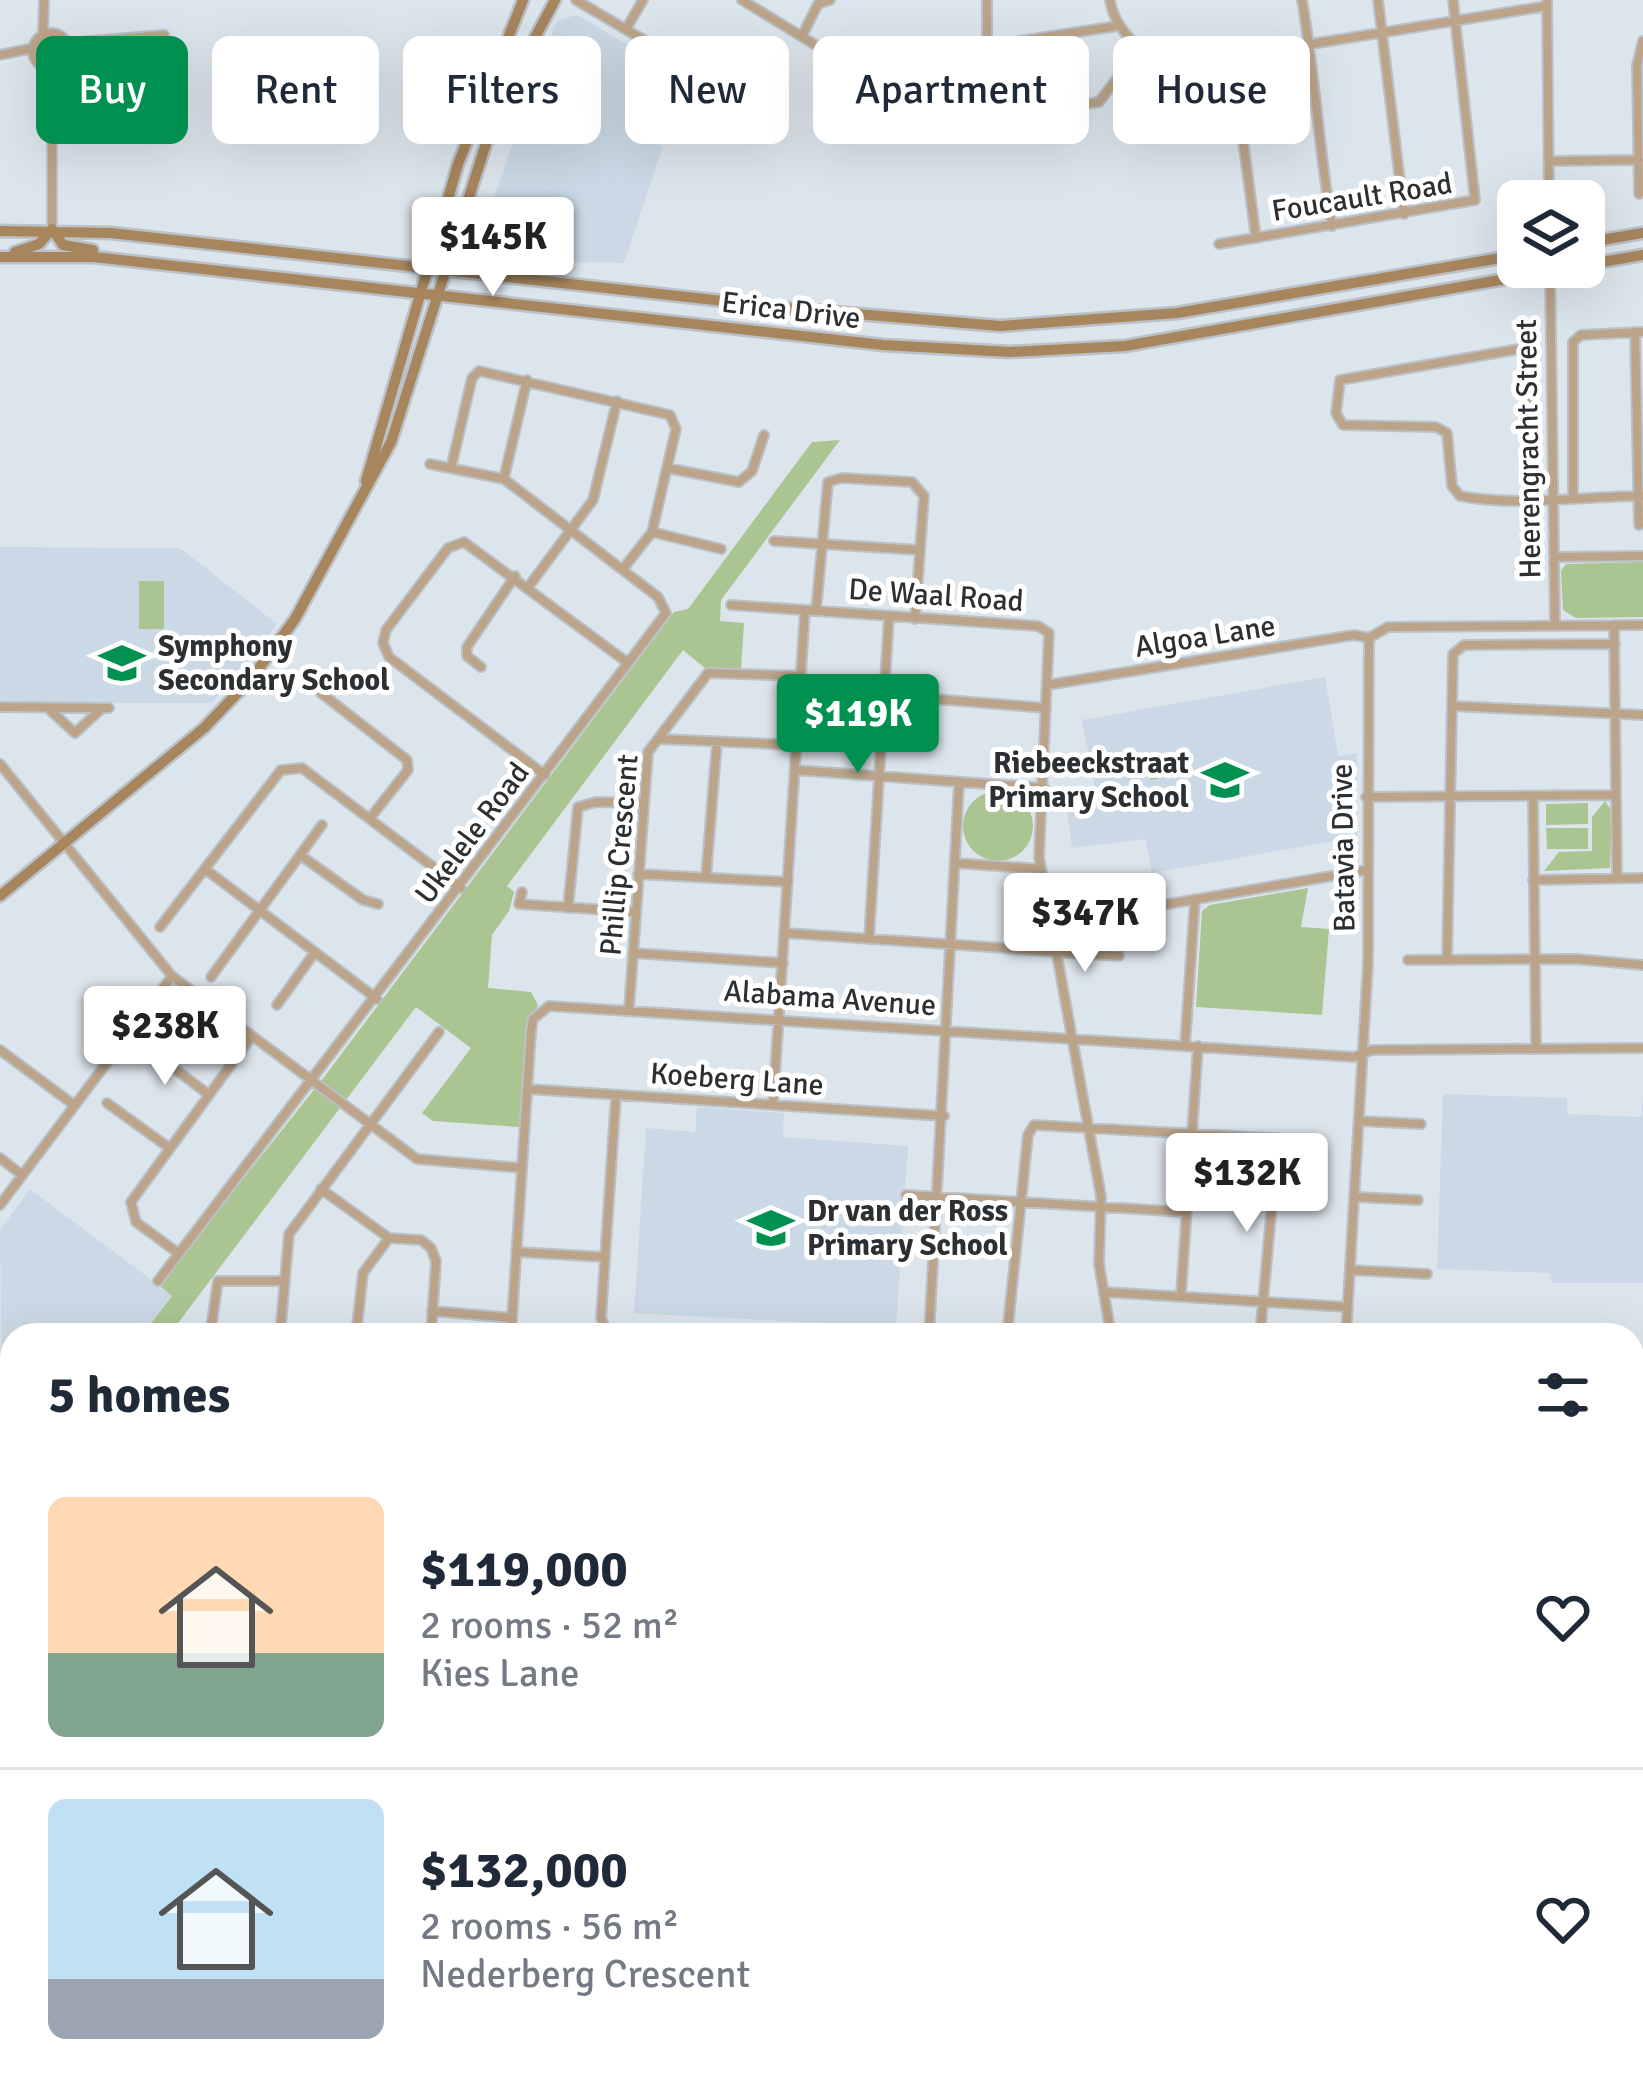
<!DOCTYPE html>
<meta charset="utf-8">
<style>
body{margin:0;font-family:Signika,sans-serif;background:#f6f6f7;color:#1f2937;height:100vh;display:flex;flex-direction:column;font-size:45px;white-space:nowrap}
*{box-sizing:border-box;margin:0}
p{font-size:39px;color:#747a83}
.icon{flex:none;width:66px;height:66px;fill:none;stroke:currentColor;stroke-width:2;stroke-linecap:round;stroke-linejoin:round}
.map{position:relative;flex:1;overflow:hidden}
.details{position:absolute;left:0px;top:1323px;width:1644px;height:771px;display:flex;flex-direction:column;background:#fff;border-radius:36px 36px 0 0;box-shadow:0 12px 48px #0002}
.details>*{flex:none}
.guide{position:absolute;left:36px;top:36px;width:1572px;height:108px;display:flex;gap:24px}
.fabs{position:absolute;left:1497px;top:180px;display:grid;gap:24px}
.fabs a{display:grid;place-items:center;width:108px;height:108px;border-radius:18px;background:#fff;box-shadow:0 12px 48px #0002;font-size:60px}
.price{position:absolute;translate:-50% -102px;padding:0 27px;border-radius:12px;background:#fff;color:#222;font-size:39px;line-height:78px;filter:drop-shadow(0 3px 6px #0008)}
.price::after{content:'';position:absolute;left:50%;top:72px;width:36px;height:27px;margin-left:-18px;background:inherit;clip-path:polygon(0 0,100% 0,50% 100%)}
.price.current{background:#009151;color:#fff}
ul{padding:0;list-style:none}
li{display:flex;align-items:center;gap:36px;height:300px;padding:0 48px}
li+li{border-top:3px solid #e0e1e3}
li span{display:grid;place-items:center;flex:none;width:336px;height:240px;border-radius:18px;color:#555}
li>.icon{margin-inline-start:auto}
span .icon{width:144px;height:144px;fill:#fffc;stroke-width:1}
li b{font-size:51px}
h2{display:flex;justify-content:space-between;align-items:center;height:144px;padding:0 48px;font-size:51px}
.chip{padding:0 42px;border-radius:18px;background:#fff;box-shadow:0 12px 48px #0002;font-size:42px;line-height:108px}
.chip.current{background:#009151;color:#fff}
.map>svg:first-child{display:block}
.built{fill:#cad9e5}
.green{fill:#aac492}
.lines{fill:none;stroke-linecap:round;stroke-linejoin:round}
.street-casing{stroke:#bac1c7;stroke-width:12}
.secondary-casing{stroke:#bac1c7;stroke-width:15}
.primary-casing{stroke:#bac1c7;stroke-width:16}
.street{stroke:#bba48a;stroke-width:8}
.secondary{stroke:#a7855d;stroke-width:10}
.primary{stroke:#976e3b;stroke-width:12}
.labels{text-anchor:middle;stroke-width:10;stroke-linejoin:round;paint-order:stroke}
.street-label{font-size:30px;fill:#2d3033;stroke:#fff}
.poi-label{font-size:30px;font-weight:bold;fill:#2d3033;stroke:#fff;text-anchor:start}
</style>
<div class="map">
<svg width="1643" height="2093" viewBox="0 0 1643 2093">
<rect width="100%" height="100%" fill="#dde5ec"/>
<!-- built -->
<path class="built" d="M 577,15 L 628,45 L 628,57 L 646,66 L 656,64 L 670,40 L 693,54 L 678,98 L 671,98 L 657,143 L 663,146 L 624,263 L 575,262 L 493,246 L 483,230 L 546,46 L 558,20 Z
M 0,547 L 180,548 L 277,624 L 212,703 L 0,703 Z
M 1325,677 L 1338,756 L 1357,753 L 1357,837 L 1152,873 L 1145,839 L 1072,848 L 1067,811 L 1098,804 L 1082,720 Z
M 1443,1094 L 1567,1098 L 1567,1114 L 1641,1117 L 1643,1095 L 1643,1283 L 1552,1283 L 1549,1273 L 1437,1269 Z
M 697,1107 L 784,1113 L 783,1137 L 908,1146 L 896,1327 L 634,1313 L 646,1128 L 695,1132 Z
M 30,1189 L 172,1295 L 142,1335 L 12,1335 L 12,1507 L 3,1519 L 0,1230 Z"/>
<!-- green -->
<path class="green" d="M 1224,79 L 1229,112 L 1211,115 L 1205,81 Z
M 840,440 L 721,600 L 720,621 L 744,623 L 741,670 L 706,669 L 683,650 L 507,886 L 514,892 L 509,911 L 492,935 L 488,988 L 531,992 L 538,1005 L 526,1026 L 519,1127 L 433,1121 L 422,1113 L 471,1048 L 416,1007 L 169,1335 L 142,1335 L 172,1296 L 159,1285 L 324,1077 L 674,612 L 688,609 L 812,442 Z
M 1643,562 L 1643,617 L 1576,618 L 1563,610 L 1561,571 L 1566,564 Z
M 139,581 L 164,581 L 164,629 L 139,629 Z
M 1188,752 L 1191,773 L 1150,780 L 1146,759 Z
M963 826a35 35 0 1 1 70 0a35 35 0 1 1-70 0Z
M 1605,801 L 1612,811 L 1610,868 L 1544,871 L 1559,852 L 1592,851 L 1592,817 Z
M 1588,803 L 1588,824 L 1546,825 L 1546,804 Z
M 1546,828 L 1588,828 L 1588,849 L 1547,849 Z
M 1308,888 L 1301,927 L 1329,929 L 1322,1015 L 1196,1007 L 1202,911 L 1210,905 Z
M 12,1508 L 12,1850 L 0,1849 L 0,1529 Z
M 1632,1586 L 1643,1587 L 1636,1790 L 1632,1789 Z
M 614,2082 L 676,2082 L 675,2093 L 613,2093 Z"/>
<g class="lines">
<!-- street casing -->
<g class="street-casing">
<path id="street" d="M 576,0 L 654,46
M 742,0 L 853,68 L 842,98
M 987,0 L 987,46 L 1000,118 L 1099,102 L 1141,47
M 1110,0 C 1115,32 1148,62 1181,65 L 1547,6
M 1302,0 C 1315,75 1319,151 1332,226
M 1378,0 L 1404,214
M 1547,0 L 1549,201
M 626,29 L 643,0
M33 51a18 18 0 1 1 36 0a18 18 0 1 1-36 0Z
M 43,34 L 44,0
M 802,36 L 818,4 L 830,0
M 67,43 L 164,35 L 171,78
M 987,46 L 1117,26
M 0,55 L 33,48
M 1232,57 L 1256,238
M 1549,161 L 1639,160
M 1639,194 L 1637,65 L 1643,41
M 52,229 L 52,88 L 61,66
M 1219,244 L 1475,200 L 1453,0
M 1550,267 L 1555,626
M 1635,332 L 1639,525
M 451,468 L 472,378 L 479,371 L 670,415 L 676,429 L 652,532 L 623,569
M 667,468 L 739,482 L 752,471 L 764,435
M 504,478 L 527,380
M 1573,496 L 1573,342 L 1581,335 L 1643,332
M 1532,498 L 1532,357 L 1525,348 L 1340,380 L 1336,413 L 1343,425 L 1436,427 L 1447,433 L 1452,486 L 1460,496 C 1517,507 1585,496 1643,496
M 652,532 L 721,549
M 774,541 L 919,550
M 1554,557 L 1643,556
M 529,586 L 593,500 L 617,401
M 731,605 L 1038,626 L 1049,633 L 1039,857 L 1101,1196 L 1099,1264 L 1111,1335
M 816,611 L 828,482 L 842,478 L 912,482 L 924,496 L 915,619
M 1614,625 L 1617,878
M 481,667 L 467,656 L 467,647 L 515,576
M 1047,685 L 1354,635 L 1369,638
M 321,693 L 407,760 L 408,770 L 370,818
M 885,695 L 1046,708
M 1453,706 L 1643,715
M 0,707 L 109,708
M 50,710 L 75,733 L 101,709
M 659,739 L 796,745
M 0,764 L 172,976 L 417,1159 L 522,1168
M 795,770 L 1044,788
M 545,775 L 389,657 L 383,643 L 386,630 L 448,548 L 464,542 L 628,663
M 1533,796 L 1536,1049
M 1366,797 L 1616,795
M 300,855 L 363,900 L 378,904
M 955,863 L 1041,869
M 205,869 L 377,999
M 638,874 L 788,882
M 706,877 L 717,742
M 1533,880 L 1643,878
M 522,892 L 519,904 L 636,912
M 568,908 L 578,807 L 596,802 L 643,803
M 1052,924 L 1367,870
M 160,927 L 281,770 L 302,768 L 461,888
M 785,933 L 1119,956
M 869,939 L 889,616
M 633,953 L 783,963
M 1408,960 L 1576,959 L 1643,965
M 1447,960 L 1453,654 L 1464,645 L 1615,644
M 211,977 L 322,825
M 277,1005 L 315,952
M 629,1009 L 648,752 L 708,673 L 800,676
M 1185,1045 L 1195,899
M 147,1048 L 208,1094
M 0,1050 L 74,1105
M 527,1089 L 944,1116
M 107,1103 L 168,1147
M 773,1105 L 805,610
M 1360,1121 L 1421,1124
M 0,1158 L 22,1175
M 321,1189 L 389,1238 L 421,1240 L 431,1248 L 436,1261 L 431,1335
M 906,1195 L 1186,1212
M 1355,1197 L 1418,1200
M 0,1205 L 172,976
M 516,1252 L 605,1257
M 178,1253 L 136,1222 L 131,1202 L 252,1036
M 1350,1270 L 1427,1274
M 158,1281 L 666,613 L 658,597 L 504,479 L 430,464
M 1104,1292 L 1347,1307
M 1181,1295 L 1198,1046
M 432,1311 L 512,1318
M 210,1335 L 218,1281 L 284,1281
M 280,1335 L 289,1234 L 439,1032
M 356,1335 L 363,1273 L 389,1238
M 511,1335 L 531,1031 L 533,1019 L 549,1006 L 1354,1057 L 1372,1050 L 1643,1048
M 608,1335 L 601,1318 L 616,1095
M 929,1335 L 959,783
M 1007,1335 L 1028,1135 L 1034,1125 L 1319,1141
M 1260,1335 L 1278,1138
M 1346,1335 L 1368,963 L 1369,638 L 1388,627 L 1643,625
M 1632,1579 L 1643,1580
M 0,1919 L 12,1916
M 0,1974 L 12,1975
M 0,2029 L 12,2031
M 195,2082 L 195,2093
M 320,2082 L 321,2093
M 379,2082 L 379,2093
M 397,2082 L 422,2084
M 458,2082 L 458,2093
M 747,2082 L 756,2093
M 1421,2082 L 1538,2093
M 0,2085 L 89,2093
M 538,2093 L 539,2082
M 606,2093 L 606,2082
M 682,2093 L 683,2082
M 1007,2093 L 1008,2082
M 1289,2093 L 1290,2082"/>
</g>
<!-- secondary casing -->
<g class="secondary-casing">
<path id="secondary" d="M 52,229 L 63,245 L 93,250
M 0,231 L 111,233 L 786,308 L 1000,326 L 1177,313 L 1518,255
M 1584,243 L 1643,233
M 15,252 L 39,244 L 52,229
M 0,257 L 94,257 L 883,345 L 1010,352 L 1125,346 L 1574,267
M 1584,265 L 1643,255
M 366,481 L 458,164 L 523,0
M 0,896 L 204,728 L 251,679 L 295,619 L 391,442 L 497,109 L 555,0"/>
</g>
<!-- primary casing -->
<g class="primary-casing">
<path id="primary" d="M 0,1861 L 12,1862
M 0,1887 L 12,1888
M 1632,2011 L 1643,2012
M 1632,2039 L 1643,2040"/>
</g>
<!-- street -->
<use href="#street" class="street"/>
<!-- secondary -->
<use href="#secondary" class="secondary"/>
<!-- primary -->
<use href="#primary" class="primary"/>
</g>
<!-- icons -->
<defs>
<g id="school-bare" transform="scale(3.6)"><path d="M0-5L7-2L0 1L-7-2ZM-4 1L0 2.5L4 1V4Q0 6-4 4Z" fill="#009151" stroke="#fff" stroke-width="2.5" paint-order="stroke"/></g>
</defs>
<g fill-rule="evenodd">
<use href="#school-bare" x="122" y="663"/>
<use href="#school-bare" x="1225" y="780"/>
<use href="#school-bare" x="771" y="1228"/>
</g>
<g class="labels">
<!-- street labels -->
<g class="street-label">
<text transform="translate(1362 197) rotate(-9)" y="10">Foucault Road</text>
<text transform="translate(791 310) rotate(7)" y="10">Erica Drive</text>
<text transform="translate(1528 449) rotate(-91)" y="10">Heerengracht Street</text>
<text transform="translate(936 595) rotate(4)" y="10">De Waal Road</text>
<text transform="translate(1205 636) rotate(-9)" y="10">Algoa Lane</text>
<text transform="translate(472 833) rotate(-53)" y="10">Ukelele Road</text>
<text transform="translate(1343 848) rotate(-91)" y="10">Batavia Drive</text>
<text transform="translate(619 855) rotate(-85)" y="10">Phillip Crescent</text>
<text transform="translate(830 998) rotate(4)" y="10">Alabama Avenue</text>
<text transform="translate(737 1079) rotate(4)" y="10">Koeberg Lane</text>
</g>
<!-- poi labels -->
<g class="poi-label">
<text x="158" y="656">Symphony<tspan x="158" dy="34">Secondary School</tspan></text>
<text x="1189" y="773" text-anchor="end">Riebeeckstraat<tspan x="1189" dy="34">Primary School</tspan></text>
<text x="807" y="1221">Dr van der Ross<tspan x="807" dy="34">Primary School</tspan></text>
</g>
</g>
</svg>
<div class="fabs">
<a><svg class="icon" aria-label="layers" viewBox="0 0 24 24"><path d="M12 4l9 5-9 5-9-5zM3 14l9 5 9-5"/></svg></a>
</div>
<b class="price" style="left:493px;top:299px">$145K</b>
<b class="price current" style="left:858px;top:776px">$119K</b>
<b class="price" style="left:1085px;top:975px">$347K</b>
<b class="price" style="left:165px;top:1088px">$238K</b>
<b class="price" style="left:1247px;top:1235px">$132K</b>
<div class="guide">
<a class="chip current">Buy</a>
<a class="chip">Rent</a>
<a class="chip">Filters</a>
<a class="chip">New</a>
<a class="chip">Apartment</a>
<a class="chip">House</a>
</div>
<section class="details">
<h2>5 homes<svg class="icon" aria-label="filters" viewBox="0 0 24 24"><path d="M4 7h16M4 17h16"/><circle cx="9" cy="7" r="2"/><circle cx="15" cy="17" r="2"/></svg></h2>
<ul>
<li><span style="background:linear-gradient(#ffd9b3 65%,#7fa58c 0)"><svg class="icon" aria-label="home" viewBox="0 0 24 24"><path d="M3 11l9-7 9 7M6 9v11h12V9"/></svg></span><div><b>$119,000</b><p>2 rooms · 52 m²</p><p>Kies Lane</p></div><svg class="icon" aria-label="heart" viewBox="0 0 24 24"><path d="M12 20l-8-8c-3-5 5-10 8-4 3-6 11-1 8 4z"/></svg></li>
<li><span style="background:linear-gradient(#bfe0f5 75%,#9aa5b1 0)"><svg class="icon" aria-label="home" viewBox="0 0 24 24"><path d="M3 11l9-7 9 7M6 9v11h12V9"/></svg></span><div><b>$132,000</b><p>2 rooms · 56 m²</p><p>Nederberg Crescent</p></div><svg class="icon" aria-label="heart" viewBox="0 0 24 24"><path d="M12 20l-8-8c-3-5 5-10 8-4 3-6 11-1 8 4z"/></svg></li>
</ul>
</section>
</div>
